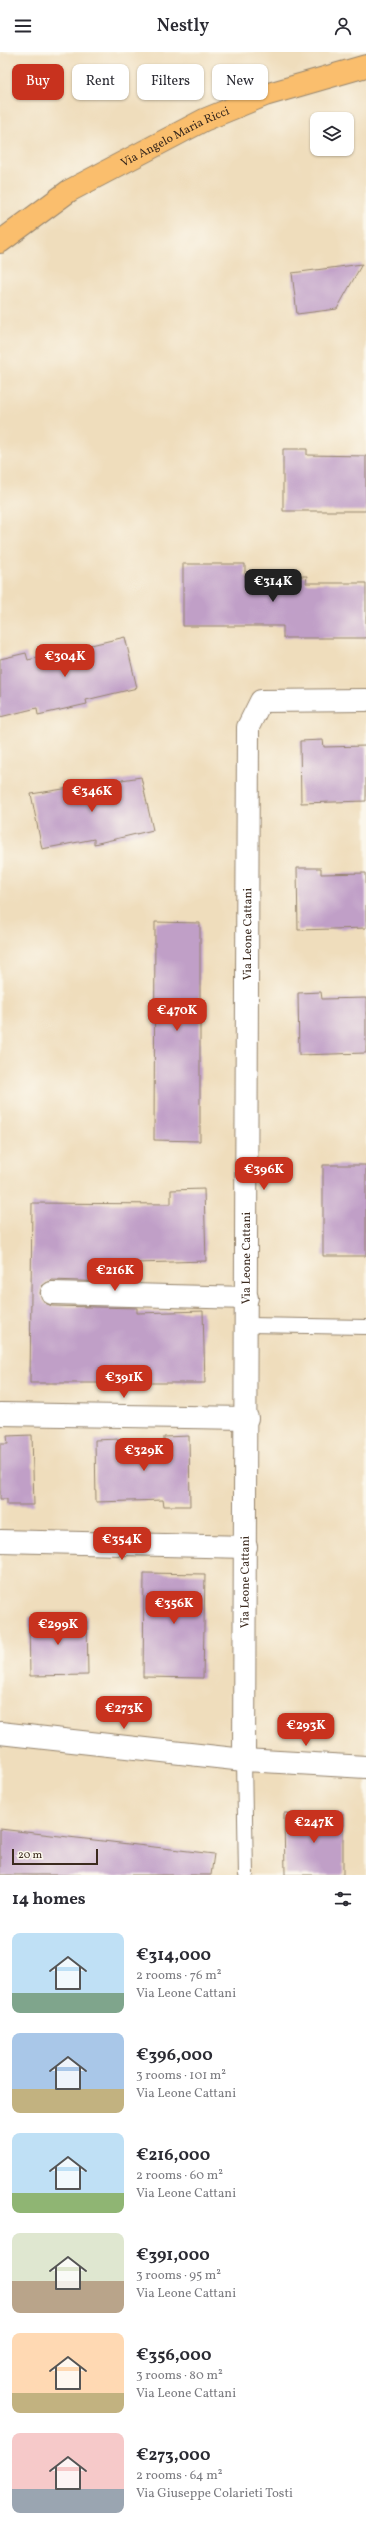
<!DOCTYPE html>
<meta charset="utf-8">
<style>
body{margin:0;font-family:Vollkorn,serif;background:#f2f2f3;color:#2b2b33;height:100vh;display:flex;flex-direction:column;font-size:15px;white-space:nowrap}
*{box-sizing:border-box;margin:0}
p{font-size:13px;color:#7c7c81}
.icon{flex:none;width:22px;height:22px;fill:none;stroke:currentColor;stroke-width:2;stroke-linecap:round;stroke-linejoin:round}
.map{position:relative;height:1823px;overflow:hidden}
.details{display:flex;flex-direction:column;background:#fff;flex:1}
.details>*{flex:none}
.banner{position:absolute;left:12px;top:12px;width:342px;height:36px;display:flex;gap:8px}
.fabs{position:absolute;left:310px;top:60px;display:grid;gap:8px}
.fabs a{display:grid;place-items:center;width:44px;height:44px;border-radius:8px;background:#fff;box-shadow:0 1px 3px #0004;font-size:20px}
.scale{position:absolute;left:12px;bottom:10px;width:86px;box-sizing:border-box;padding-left:4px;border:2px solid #3b2a1e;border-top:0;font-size:11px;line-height:14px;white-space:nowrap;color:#3b2a1e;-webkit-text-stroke:3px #fbf7ec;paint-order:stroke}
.price{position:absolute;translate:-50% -34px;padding:0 9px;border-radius:8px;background:#c8321e;color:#fff;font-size:13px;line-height:26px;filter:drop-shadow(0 1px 2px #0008)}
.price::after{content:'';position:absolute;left:50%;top:24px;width:12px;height:9px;margin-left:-6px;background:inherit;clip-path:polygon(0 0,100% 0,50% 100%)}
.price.on{background:#222;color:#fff}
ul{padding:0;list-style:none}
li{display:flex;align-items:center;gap:12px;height:100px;padding:0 12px}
li span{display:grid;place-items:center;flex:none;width:112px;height:80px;border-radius:8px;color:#555}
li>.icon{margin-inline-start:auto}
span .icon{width:48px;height:48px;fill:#fffc;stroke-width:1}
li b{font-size:17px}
h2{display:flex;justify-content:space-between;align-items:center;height:48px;padding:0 12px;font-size:17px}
.tag{padding:0 14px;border-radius:8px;background:#fff;box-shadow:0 1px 3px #0004;font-size:14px;line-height:36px}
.tag.on{background:#c8321e;color:#fff}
header{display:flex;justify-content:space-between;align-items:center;height:52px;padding:0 12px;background:#fff;font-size:18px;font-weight:600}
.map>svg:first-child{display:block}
.building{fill:#c09fc7}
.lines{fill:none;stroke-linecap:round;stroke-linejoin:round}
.lane-casing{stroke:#95846d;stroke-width:16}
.street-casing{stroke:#95846d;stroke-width:24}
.primary-casing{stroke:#95846d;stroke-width:24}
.lane{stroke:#fff;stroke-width:14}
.street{stroke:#fff;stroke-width:22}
.primary{stroke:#fabe6d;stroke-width:22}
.labels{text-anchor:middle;stroke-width:3;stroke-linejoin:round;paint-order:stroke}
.street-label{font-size:12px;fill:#3b2a1e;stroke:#fbf7ec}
</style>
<header><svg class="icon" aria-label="menu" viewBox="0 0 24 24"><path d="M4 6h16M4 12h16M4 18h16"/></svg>Nestly<svg class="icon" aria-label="person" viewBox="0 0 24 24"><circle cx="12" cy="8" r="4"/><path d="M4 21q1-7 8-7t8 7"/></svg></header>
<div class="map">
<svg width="366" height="1823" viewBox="0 0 366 1823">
<rect width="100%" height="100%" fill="#fbf7ec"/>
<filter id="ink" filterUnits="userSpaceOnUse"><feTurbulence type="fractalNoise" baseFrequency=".025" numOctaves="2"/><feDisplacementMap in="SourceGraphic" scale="8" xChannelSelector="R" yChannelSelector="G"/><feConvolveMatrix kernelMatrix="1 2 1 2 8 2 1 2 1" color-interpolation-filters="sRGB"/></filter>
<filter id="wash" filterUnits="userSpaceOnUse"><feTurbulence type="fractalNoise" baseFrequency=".012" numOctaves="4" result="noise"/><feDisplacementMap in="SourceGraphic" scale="16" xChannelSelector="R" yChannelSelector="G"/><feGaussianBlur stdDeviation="0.9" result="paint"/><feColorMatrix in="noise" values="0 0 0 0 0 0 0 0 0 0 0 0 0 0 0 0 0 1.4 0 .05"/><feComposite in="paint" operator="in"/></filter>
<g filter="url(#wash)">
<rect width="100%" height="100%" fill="#efddbc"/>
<g id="blocks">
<!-- building -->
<path class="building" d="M 362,212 L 337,257 L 297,262 L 292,221 Z
M 283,397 L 307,397 L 307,403 L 366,404 L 366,459 L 283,459 Z
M 183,512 L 245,512 L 245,524 L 307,524 L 306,531 L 366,531 L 366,586 L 283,586 L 283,574 L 183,574 Z
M 125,585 L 137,636 L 86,648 L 87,652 L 38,663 L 37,656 L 0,665 L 0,607 L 26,601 L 28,608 Z
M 323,688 L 324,695 L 366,694 L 366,749 L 301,751 L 300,689 Z
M 141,725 L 153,778 L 94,792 L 94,787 L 42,797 L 31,742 Z
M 297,816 L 321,816 L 321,822 L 366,821 L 366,876 L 298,878 Z
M 155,870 L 200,871 L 200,1089 L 154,1088 Z
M 321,940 L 322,947 L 366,946 L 366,1001 L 299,1003 L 298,941 Z
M 323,1113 L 366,1113 L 366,1204 L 323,1204 Z
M 204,1137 L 206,1209 L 137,1211 L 137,1231 L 52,1228 L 42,1234 L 40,1241 L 45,1251 L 52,1254 L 137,1256 L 137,1261 L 203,1259 L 205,1331 L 30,1331 L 32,1151 L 171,1152 L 171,1138 Z
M 32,1383 L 34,1453 L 7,1453 L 7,1447 L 0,1447 L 0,1392 L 8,1392 L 7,1384 Z
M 189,1384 L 190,1454 L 164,1454 L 163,1448 L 96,1450 L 95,1388 L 118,1387 L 119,1394 L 164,1393 L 164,1385 Z
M 144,1521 L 205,1522 L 203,1626 L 143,1625 Z
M 87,1564 L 88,1623 L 30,1624 L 29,1565 Z
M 284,1761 L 343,1761 L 343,1823 L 285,1823 Z
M 0,1777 L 214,1802 L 211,1823 L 0,1823 Z"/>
</g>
</g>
<g filter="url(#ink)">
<use href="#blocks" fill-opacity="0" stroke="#95846d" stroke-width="1"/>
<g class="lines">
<!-- lane casing -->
<g class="lane-casing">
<path id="lane" d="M 247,1273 L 366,1275
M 244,1708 L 246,1823"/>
</g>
<!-- street casing -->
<g class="street-casing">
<g id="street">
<path d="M 52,1241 L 247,1246"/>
<path d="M 0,1362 L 247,1366"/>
<path d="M 0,1489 L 246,1495"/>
<path d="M 0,1681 L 244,1708 L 366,1715"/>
<path id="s1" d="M 244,1708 L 248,675 L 261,649 L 366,648"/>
</g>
</g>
<!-- primary casing -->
<g class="primary-casing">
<g id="primary">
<path id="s2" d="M 0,190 L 69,139 L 204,68 L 265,43 L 366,14"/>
</g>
</g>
<!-- lane -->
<use href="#lane" class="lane"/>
<!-- street -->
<use href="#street" class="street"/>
<!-- primary -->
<use href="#primary" class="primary"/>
</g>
</g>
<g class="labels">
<!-- street labels -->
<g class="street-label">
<text dy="4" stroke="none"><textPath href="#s2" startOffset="205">Via Angelo Maria Ricci</textPath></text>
<text dy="4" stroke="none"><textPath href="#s1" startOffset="826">Via Leone Cattani</textPath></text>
<text dy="4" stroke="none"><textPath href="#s1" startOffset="502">Via Leone Cattani</textPath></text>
<text dy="4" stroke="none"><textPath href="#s1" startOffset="178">Via Leone Cattani</textPath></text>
</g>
</g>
</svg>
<div class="fabs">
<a><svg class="icon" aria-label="layers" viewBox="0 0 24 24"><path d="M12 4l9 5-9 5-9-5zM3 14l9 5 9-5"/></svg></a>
</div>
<div class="scale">20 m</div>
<b class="price on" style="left:273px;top:551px">€314K</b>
<b class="price" style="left:65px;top:626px">€304K</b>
<b class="price" style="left:92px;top:761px">€346K</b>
<b class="price" style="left:177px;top:980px">€470K</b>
<b class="price" style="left:264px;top:1139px">€396K</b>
<b class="price" style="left:115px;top:1240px">€216K</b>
<b class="price" style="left:124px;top:1347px">€391K</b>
<b class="price" style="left:144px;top:1420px">€329K</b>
<b class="price" style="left:122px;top:1509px">€354K</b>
<b class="price" style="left:174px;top:1573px">€356K</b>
<b class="price" style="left:58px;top:1594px">€299K</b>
<b class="price" style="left:124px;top:1678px">€273K</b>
<b class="price" style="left:306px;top:1695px">€293K</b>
<b class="price" style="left:314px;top:1792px">€247K</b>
<div class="banner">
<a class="tag on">Buy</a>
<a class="tag">Rent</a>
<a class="tag">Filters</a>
<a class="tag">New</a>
</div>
</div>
<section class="details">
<h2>14 homes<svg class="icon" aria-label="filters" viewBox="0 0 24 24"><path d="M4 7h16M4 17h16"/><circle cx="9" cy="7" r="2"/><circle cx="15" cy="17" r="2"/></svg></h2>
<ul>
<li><span style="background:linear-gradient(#bfe0f5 75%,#7fa58c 0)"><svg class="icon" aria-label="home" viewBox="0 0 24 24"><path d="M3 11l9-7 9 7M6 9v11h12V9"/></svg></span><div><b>€314,000</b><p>2 rooms · 76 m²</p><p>Via Leone Cattani</p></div></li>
<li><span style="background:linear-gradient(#a9c7e8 70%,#c2b280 0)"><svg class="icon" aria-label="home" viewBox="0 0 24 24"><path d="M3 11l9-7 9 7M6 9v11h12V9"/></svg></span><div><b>€396,000</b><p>3 rooms · 101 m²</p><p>Via Leone Cattani</p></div></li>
<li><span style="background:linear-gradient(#bfe0f5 75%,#8fb573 0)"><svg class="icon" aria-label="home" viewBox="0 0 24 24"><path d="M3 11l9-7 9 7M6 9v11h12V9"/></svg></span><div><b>€216,000</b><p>2 rooms · 60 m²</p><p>Via Leone Cattani</p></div></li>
<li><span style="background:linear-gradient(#dfe7d0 60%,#b9a48a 0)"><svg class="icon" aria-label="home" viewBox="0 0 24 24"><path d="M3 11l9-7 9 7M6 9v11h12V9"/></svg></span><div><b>€391,000</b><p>3 rooms · 95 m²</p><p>Via Leone Cattani</p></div></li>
<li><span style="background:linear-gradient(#ffd9b3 75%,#c2b280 0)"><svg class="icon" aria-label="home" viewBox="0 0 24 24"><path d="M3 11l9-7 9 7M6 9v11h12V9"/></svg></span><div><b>€356,000</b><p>3 rooms · 80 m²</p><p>Via Leone Cattani</p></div></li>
<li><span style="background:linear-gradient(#f6c9c9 70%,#9aa5b1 0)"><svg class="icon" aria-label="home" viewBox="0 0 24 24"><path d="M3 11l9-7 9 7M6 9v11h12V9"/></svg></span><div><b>€273,000</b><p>2 rooms · 64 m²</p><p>Via Giuseppe Colarieti Tosti</p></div></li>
</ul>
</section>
